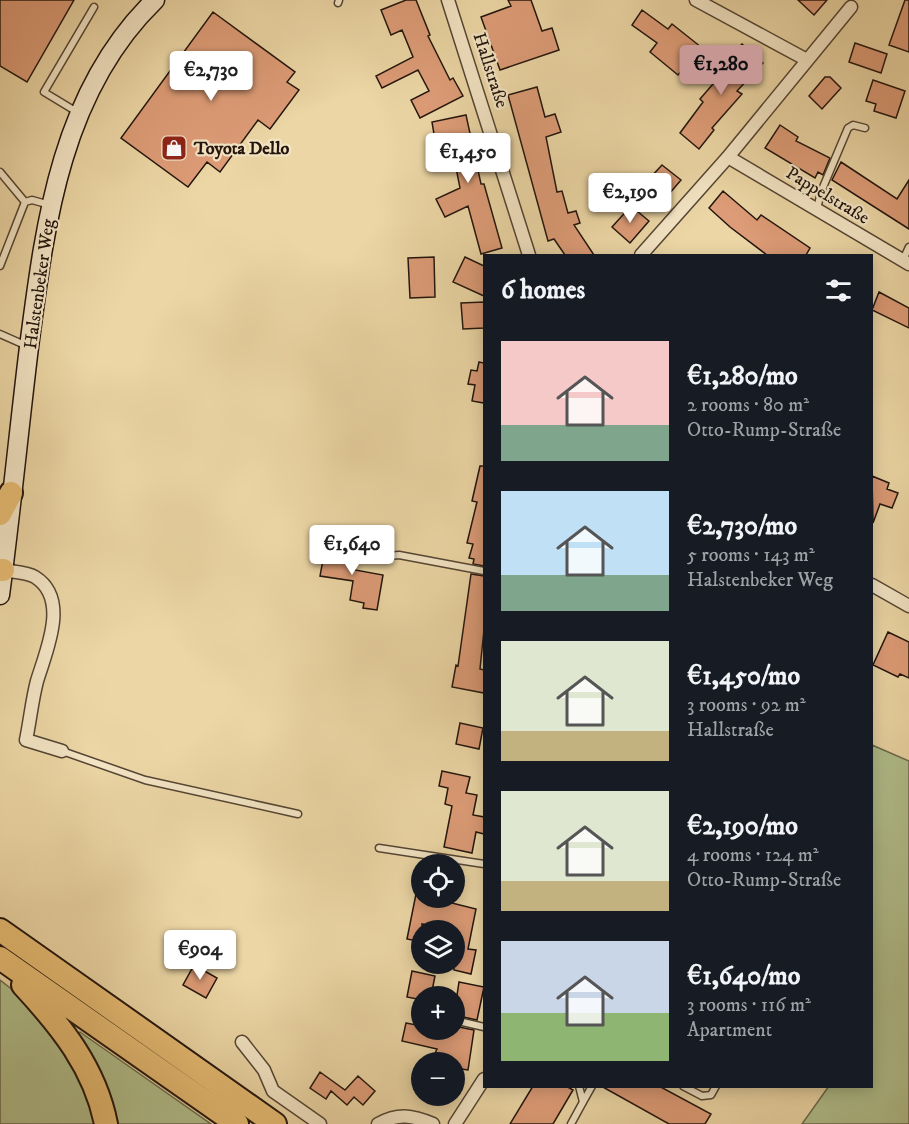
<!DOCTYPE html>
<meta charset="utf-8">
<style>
body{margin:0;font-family:"IM FELL DW Pica",serif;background:#242831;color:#f1f3f6;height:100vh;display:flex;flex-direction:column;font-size:22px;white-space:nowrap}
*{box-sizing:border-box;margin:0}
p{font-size:20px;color:#9ea1a6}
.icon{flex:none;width:33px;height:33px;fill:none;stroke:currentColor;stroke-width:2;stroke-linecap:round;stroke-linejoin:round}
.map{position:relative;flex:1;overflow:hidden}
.side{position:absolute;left:483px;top:254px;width:390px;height:834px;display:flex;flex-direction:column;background:#171b24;border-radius:0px;box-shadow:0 3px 15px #0003}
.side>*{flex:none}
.controls{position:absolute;left:411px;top:854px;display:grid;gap:12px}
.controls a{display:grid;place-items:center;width:54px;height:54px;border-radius:50%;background:#171b24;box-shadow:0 3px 15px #0003;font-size:30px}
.price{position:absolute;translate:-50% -51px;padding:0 14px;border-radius:6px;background:#fff;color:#222;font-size:20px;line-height:39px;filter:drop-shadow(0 2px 3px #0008)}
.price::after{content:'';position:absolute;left:50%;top:36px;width:18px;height:14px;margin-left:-9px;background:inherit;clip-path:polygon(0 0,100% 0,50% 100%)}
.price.on{background:#c59692;color:#111}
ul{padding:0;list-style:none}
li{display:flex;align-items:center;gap:18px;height:150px;padding:0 18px}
li span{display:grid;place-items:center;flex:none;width:168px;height:120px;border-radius:0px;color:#555}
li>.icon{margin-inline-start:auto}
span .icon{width:72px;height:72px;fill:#fffc;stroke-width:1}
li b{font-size:26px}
h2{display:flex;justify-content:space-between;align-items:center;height:72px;padding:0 18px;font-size:26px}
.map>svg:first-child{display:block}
.green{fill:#b1bf8c;stroke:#6a6a4c;stroke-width:1.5}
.building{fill:#dd9c77;stroke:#22150d;stroke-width:1.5}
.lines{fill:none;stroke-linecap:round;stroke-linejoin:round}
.service-casing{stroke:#544533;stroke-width:9}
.minor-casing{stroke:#544533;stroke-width:15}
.secondary-casing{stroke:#22150d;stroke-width:21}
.motorway-casing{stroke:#22150d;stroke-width:26}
.service{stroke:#f3e4c4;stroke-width:6}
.minor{stroke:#f3e4c4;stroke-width:12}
.secondary{stroke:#f3e4c4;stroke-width:18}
.motorway{stroke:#e6bb72;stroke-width:22}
.labels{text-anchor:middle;stroke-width:4.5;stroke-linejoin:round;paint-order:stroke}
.street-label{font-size:18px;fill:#22150d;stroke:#f3e4c4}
.poi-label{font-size:18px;font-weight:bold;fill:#22150d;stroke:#f3e4c4;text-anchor:start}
</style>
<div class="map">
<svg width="909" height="1124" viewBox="0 0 909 1124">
<rect width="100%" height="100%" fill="#ecd6a5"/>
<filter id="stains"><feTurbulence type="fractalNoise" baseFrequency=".00333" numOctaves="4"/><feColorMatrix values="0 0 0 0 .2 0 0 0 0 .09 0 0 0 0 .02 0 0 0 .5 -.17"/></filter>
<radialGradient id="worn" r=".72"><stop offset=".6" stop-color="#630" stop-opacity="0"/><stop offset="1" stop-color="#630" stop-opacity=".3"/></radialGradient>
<!-- green -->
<path class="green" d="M 872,745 L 909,761 L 909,1124 L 802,1124 L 829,1086 L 872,1086 Z
M 0,980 L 18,994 L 70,1051 L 99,1124 L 0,1124 Z
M 80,1032 L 211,1124 L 112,1124 L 75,1036 Z"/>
<!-- building -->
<path class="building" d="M 0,0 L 74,0 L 27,82 L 0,66 Z
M 406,0 L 416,0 L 430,35 L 428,36 L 450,80 L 453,78 L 463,96 L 420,118 L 411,100 L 429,91 L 418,70 L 382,88 L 376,76 L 413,57 L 402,30 L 391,35 L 381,10 Z
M 508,0 L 531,0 L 542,31 L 552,28 L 559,50 L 500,70 L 481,17 L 511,6 Z
M 798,0 L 827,0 L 814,15 Z
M 905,0 L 909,0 L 909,52 L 889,45 Z
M 642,10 L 668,29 L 672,24 L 701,47 L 678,75 L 650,52 L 657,43 L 632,25 Z
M 213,12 L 295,72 L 287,82 L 299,90 L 270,129 L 258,120 L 220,172 L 207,162 L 188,187 L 121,138 Z
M 855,43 L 887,54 L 881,73 L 849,62 Z
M 742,44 L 763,63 L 737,91 L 742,94 L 712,128 L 714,130 L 699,149 L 680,133 L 703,102 L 700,99 L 732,62 L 728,59 Z
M 825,77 L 830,77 L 841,88 L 822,109 L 809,96 Z
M 873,80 L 905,91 L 896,118 L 874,111 L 876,104 L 866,101 Z
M 537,87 L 545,117 L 555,114 L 561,132 L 546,137 L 557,192 L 562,191 L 568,213 L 576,211 L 580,223 L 574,225 L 594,255 L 565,255 L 554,239 L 548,241 L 508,95 Z
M 466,115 L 481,184 L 484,184 L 502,248 L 481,254 L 468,206 L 445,217 L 436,199 L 460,188 L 450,137 L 435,140 L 432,122 Z
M 780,125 L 798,137 L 796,141 L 830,158 L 823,175 L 818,172 L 815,178 L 765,148 Z
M 841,162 L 897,199 L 909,180 L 909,229 L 832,180 Z
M 662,165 L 681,180 L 669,194 L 650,178 Z
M 723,191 L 757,220 L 761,215 L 810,248 L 806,255 L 767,255 L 730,227 L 709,208 Z
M 631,206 L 649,221 L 630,243 L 612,227 Z
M 434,257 L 435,297 L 410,298 L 408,258 Z
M 465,257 L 484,266 L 484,296 L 453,282 Z
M 879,292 L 909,308 L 909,328 L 872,310 Z
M 484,302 L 484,328 L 463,329 L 461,303 Z
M 479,362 L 484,363 L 484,403 L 472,401 L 475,385 L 468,384 L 471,370 L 477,371 Z
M 480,466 L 484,466 L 484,566 L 473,564 L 474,559 L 469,558 L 473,544 L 467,543 L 477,502 L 472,501 Z
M 872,476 L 889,483 L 887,489 L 898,493 L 892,508 L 880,504 L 873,523 Z
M 326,543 L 345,546 L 343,558 L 356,561 L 355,570 L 383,575 L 377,610 L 363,608 L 364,603 L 350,600 L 353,581 L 320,576 Z
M 471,574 L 484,576 L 484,630 L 480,669 L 484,670 L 484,693 L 452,687 L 456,665 L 458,666 Z
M 888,632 L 909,642 L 909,678 L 900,674 L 898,677 L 873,665 Z
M 460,723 L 483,728 L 479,749 L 456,744 Z
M 442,771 L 470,777 L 466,793 L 477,795 L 473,815 L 484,817 L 484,834 L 476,832 L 472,853 L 444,847 L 452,806 L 445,804 L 448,788 L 439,786 Z
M 416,894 L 476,909 L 468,949 L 476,950 L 471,974 L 454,970 L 454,930 L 422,924 L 422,942 L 407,939 Z
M 194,965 L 217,978 L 206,998 L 183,985 Z
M 412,971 L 435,976 L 431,996 L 422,996 L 422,1000 L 407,997 Z
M 459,982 L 484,987 L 477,1020 L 454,1015 Z
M 406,1023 L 422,1026 L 422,1029 L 454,1031 L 454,1026 L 474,1030 L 468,1070 L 454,1068 L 454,1062 L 431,1062 L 437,1049 L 402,1041 Z
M 320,1072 L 345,1090 L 358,1076 L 375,1091 L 363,1105 L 354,1097 L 347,1105 L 331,1091 L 326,1099 L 310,1088 Z
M 533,1086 L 566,1086 L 573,1090 L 553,1124 L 510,1124 Z
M 601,1086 L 659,1086 L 711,1114 L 705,1124 L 669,1124 Z"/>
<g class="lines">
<!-- service casing -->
<g class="service-casing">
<path id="service" d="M 338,3 L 339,0
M 77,112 L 44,92 L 94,7
M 0,172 L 25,202
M 817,209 L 821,192 L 848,128 L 853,125 L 865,128
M 903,260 L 909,247
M 0,266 L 25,202 L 32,200 L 50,205
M 0,334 L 27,346
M 367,558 L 399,555 L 484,571
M 62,751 L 145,780 L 298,814
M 379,848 L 484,864
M 454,1020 L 484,1027
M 683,1086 L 702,1096 L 711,1095 L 716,1086
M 583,1102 L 592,1086
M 571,1124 L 583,1102 L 579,1086"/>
</g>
<!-- minor casing -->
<g class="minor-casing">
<path id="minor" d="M 448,0 L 529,255
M 696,0 L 807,60
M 728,157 L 909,264
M 641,255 L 728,157 L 851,7
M 3,570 C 13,572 27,572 35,577 C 70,599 46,651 37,681 C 32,700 30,721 26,740 L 62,751
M 872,585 L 909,606
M 242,1042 L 264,1070 L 273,1091 L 320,1124
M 378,1124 C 398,1113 412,1115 433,1124
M 455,1124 L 484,1079"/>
</g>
<!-- secondary casing -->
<g class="secondary-casing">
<path id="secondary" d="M 0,595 C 11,512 19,429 29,347 C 45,223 61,91 155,0"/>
</g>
<!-- motorway casing -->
<g class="motorway-casing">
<path id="motorway" d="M 0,514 L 11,493
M 0,570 L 3,570
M 0,930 L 275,1124
M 0,958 L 237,1124
M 23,985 C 61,1026 95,1068 106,1124"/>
</g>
<!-- service -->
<use href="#service" class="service"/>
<!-- minor -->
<use href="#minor" class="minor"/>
<!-- secondary -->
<use href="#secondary" class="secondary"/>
<!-- motorway -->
<use href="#motorway" class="motorway"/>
</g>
<!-- icons -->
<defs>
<g id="shop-square" transform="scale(1.35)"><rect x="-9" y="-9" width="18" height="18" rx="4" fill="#8f2418" stroke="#f3e4c4"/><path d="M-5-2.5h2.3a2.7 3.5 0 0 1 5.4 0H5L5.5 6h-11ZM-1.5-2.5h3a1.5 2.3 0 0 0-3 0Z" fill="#fff"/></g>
</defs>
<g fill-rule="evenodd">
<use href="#shop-square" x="174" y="148"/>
</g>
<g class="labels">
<!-- street labels -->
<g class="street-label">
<text transform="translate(491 70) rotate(72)" y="6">Hallstraße</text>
<text transform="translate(828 195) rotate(31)" y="6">Pappelstraße</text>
<text transform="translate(39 284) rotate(-82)" y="6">Halstenbeker Weg</text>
</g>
<!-- poi labels -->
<g class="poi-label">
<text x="194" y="154">Toyota Dello</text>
</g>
</g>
<rect width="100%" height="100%" filter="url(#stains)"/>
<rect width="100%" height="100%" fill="url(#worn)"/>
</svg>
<div class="controls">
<a><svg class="icon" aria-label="locate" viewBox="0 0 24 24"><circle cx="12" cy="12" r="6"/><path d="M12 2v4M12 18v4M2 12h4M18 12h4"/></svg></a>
<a><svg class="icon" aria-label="layers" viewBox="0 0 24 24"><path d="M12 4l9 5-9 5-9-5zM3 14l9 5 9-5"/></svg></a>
<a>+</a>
<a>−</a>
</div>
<b class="price on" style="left:721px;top:96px">€1,280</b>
<b class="price" style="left:211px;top:102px">€2,730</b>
<b class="price" style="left:468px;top:184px">€1,450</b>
<b class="price" style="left:630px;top:224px">€2,190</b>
<b class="price" style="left:352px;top:576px">€1,640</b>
<b class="price" style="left:200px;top:981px">€904</b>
<section class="side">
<h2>6 homes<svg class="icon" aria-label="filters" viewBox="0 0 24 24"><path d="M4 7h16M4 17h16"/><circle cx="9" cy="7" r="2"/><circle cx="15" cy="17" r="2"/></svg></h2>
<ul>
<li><span style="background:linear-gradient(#f6c9c9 70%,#7fa58c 0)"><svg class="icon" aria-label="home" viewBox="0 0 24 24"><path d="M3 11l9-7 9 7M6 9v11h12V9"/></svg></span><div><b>€1,280/mo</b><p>2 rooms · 80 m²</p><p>Otto-Rump-Straße</p></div></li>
<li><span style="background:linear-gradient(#bfe0f5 70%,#7fa58c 0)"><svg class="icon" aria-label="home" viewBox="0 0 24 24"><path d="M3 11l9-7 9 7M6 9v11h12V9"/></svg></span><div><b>€2,730/mo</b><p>5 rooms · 143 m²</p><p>Halstenbeker Weg</p></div></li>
<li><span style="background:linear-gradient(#dfe7d0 75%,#c2b280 0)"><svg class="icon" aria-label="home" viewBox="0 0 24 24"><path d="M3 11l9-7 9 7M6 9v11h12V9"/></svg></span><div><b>€1,450/mo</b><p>3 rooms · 92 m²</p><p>Hallstraße</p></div></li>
<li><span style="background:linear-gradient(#dfe7d0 75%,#c2b280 0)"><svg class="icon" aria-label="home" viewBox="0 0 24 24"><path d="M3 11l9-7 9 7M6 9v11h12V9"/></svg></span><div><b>€2,190/mo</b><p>4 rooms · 124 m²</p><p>Otto-Rump-Straße</p></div></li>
<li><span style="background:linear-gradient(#c9d6e8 60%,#8fb573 0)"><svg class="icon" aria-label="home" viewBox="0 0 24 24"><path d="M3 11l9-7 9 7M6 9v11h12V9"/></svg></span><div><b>€1,640/mo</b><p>3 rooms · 116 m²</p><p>Apartment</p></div></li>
</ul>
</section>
</div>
